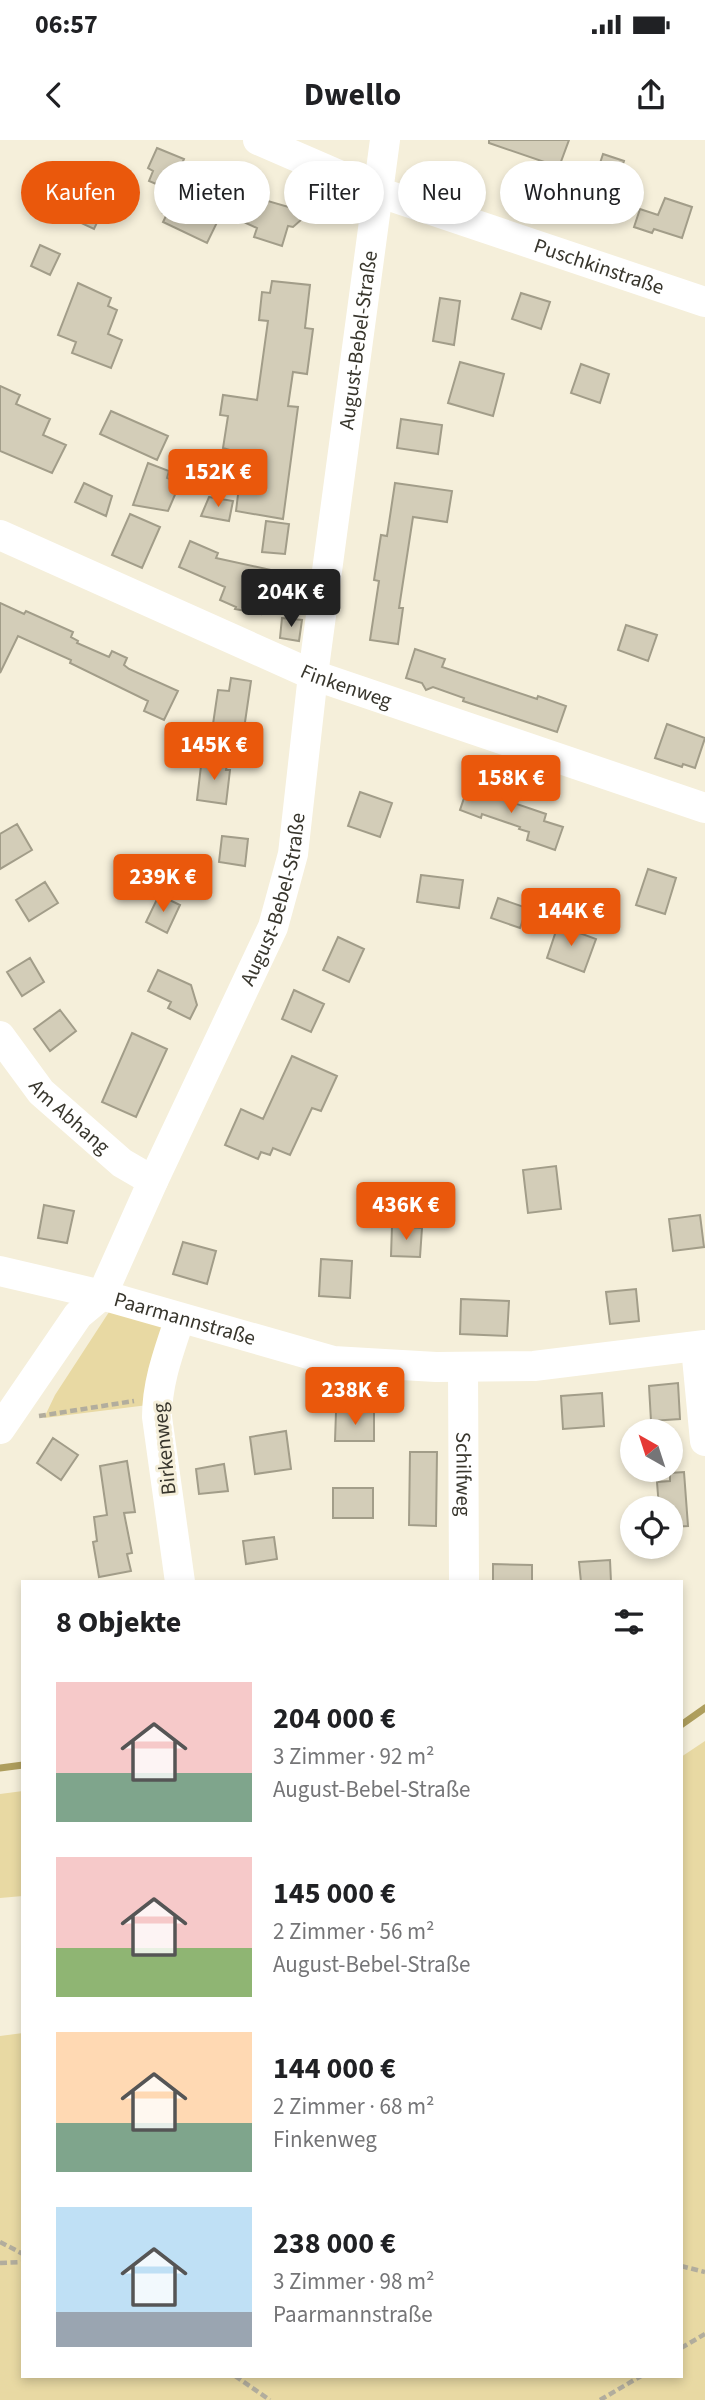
<!DOCTYPE html>
<html lang="de">
<meta charset="utf-8">
<style>
body{margin:0;font-family:"Source Sans 3",sans-serif;background:#f2f2f2;color:#202124;height:100vh;display:flex;flex-direction:column;font-size:26px;white-space:nowrap}
*{box-sizing:border-box;margin:0}
p{font-size:23px;color:#757577}
.icon{flex:none;width:38px;height:38px;fill:none;stroke:currentColor;stroke-width:2;stroke-linecap:round;stroke-linejoin:round}
.map{position:relative;flex:1;overflow:hidden}
.panel{position:absolute;left:21px;top:1440px;width:662px;height:798px;display:flex;flex-direction:column;background:#fff;border-radius:0px;box-shadow:0 4px 10px #0003}
.panel>*{flex:none}
.hud{position:absolute;left:21px;top:21px;width:663px;height:63px;display:flex;gap:14px}
.needle{width:46px;rotate:321deg}
.controls{position:absolute;left:620px;top:1279px;display:grid;gap:14px}
.controls a{display:grid;place-items:center;width:63px;height:63px;border-radius:50%;background:#fff;box-shadow:0 4px 10px #0003;font-size:35px}
.price{position:absolute;translate:-50% -60px;padding:0 16px;border-radius:7px;background:#ea580c;color:#fff;font-size:23px;line-height:46px;filter:drop-shadow(0 2px 4px #0008)}
.price::after{content:'';position:absolute;left:50%;top:42px;width:21px;height:16px;margin-left:-10px;background:inherit;clip-path:polygon(0 0,100% 0,50% 100%)}
.price.active{background:#222;color:#fff}
ul{padding:0;list-style:none}
li{display:flex;align-items:center;gap:21px;height:175px;padding:0 35px}
li span{display:grid;place-items:center;flex:none;width:196px;height:140px;border-radius:0px;color:#555}
li>.icon{margin-inline-start:auto}
span .icon{width:84px;height:84px;fill:#fffc;stroke-width:1}
li b{font-size:30px}
h2{display:flex;justify-content:space-between;align-items:center;height:84px;padding:0 35px;font-size:30px}
.tag{padding:0 24px;border-radius:32px;background:#fff;box-shadow:0 4px 10px #0003;font-size:24px;line-height:63px}
.tag.active{background:#ea580c;color:#fff}
.status{display:flex;justify-content:space-between;align-items:center;height:49px;padding:0 35px;background:#fff;direction:ltr}
.status svg{height:19px;fill:currentColor}
header{display:flex;justify-content:space-between;align-items:center;height:91px;padding:0 35px;background:#fff;font-size:32px;font-weight:700}
.map>svg:first-child{display:block}
.green{fill:#e8d9a3}
.lines{fill:none;stroke-linecap:round;stroke-linejoin:round}
.stream{stroke:#ae9e5d;stroke-width:7}
.building{fill:#d3cdb8;stroke:#a29d89;stroke-width:2}
.path{stroke:#b2ad9d;stroke-width:4.5;stroke-dasharray:7 3.5;stroke-linecap:butt}
.minor{stroke:#fff;stroke-width:30}
.labels{text-anchor:middle;stroke-width:6;stroke-linejoin:round;paint-order:stroke}
.street-label{font-size:21px;fill:#38362d;stroke:#f5efda}
</style>
<div class="status"><b>06:57</b><svg viewBox="0 0 49 12"><path d="M0 12V9h3v3zM5 12V6h3v6zM10 12V3h3v9zM15 12V0h3v12zM26 1h20v11H26zM47 4h2v5h-2z"/></svg></div>
<header><svg class="icon" aria-label="back" viewBox="0 0 24 24"><path d="M15 5l-7 7 7 7"/></svg>Dwello<svg class="icon" aria-label="share" viewBox="0 0 24 24"><path d="M12 15V3M7 8l5-5 5 5M5 13v7h14v-7"/></svg></header>
<div class="map">
<svg width="705" height="2260" viewBox="0 0 705 2260">
<rect width="100%" height="100%" fill="#f5efda"/>
<!-- green -->
<path class="green" d="M 109,1172 L 164,1182 L 148,1265 L 44,1278 L 55,1255 Z
M 705,1601 L 705,2260 L 0,2260 L 0,1896 L 23,1893 L 23,2236 L 681,2236 L 681,1617 Z
M 23,1651 L 23,1756 L 0,1758 L 0,1654 Z"/>
<g class="lines">
<!-- stream -->
<path class="stream" d="M 681,1585 L 705,1568
M 0,1628 L 23,1625"/>
</g>
<!-- building -->
<path class="building" d="M 489,0 L 569,0 L 559,27 L 489,3 Z
M 157,8 L 184,19 L 170,50 L 149,41 L 153,31 L 148,28 Z
M 603,14 L 624,21 L 621,30 L 634,34 L 625,62 L 591,51 Z
M 215,33 L 243,46 L 240,53 L 299,70 L 301,80 L 293,87 L 288,86 L 282,106 L 254,97 L 257,88 L 222,72 L 207,103 L 163,82 L 167,74 L 163,73 L 179,37 L 209,47 Z
M 55,44 L 96,63 L 92,70 L 101,74 L 94,89 L 45,66 Z
M 665,58 L 692,67 L 682,98 L 654,89 L 652,93 L 634,87 L 640,69 L 658,75 Z
M 40,105 L 60,114 L 50,135 L 31,126 Z
M 272,141 L 310,145 L 305,188 L 313,189 L 307,234 L 293,232 L 288,266 L 298,267 L 283,379 L 236,371 L 243,314 L 223,308 L 228,276 L 220,275 L 223,255 L 257,260 L 268,181 L 259,180 L 262,152 L 270,153 Z
M 78,143 L 111,158 L 108,166 L 117,170 L 108,194 L 122,200 L 111,228 L 72,213 L 76,202 L 58,195 Z
M 521,153 L 550,162 L 541,189 L 512,179 Z
M 440,158 L 460,161 L 454,205 L 433,201 Z
M 460,222 L 504,234 L 493,276 L 448,263 Z
M 581,224 L 609,234 L 600,263 L 571,253 Z
M 0,246 L 20,255 L 16,264 L 50,279 L 43,295 L 66,305 L 52,333 L 0,311 Z
M 111,271 L 168,296 L 157,320 L 100,294 Z
M 401,279 L 442,285 L 438,314 L 397,308 Z
M 148,323 L 169,331 L 167,338 L 180,343 L 168,371 L 133,365 Z
M 84,343 L 112,356 L 106,376 L 75,362 Z
M 395,343 L 452,351 L 447,382 L 413,377 L 399,468 L 403,468 L 398,504 L 370,500 L 379,441 L 374,440 L 381,395 L 387,396 Z
M 209,357 L 233,361 L 229,381 L 201,376 Z
M 130,374 L 160,387 L 142,428 L 112,415 Z
M 266,381 L 289,384 L 285,414 L 262,412 Z
M 190,401 L 218,413 L 216,418 L 271,430 L 261,474 L 235,469 L 236,467 L 220,460 L 225,447 L 179,427 Z
M 0,463 L 24,474 L 26,471 L 73,492 L 71,497 L 78,501 L 77,503 L 109,517 L 112,511 L 127,518 L 124,525 L 129,529 L 178,551 L 164,580 L 144,571 L 148,561 L 70,523 L 71,520 L 18,496 L 0,533 Z
M 282,478 L 302,480 L 299,501 L 280,498 Z
M 626,485 L 657,495 L 648,521 L 618,510 Z
M 415,509 L 445,519 L 442,527 L 537,559 L 538,556 L 566,566 L 557,592 L 463,561 L 464,558 L 433,547 L 426,550 L 422,543 L 406,538 Z
M 231,538 L 251,541 L 244,589 L 213,584 L 218,550 L 229,551 Z
M 667,584 L 705,598 L 695,628 L 683,624 L 682,627 L 655,618 Z
M 209,618 L 228,621 L 226,630 L 230,630 L 226,664 L 197,660 L 201,626 L 207,627 Z
M 469,643 L 503,655 L 502,659 L 546,674 L 544,681 L 563,687 L 555,710 L 527,700 L 529,692 L 519,689 L 520,687 L 482,674 L 481,678 L 460,670 Z
M 360,652 L 392,663 L 380,697 L 348,686 Z
M 17,684 L 32,710 L 0,729 L 0,694 Z
M 222,696 L 248,699 L 245,726 L 219,722 Z
M 648,729 L 676,738 L 665,774 L 636,765 Z
M 421,735 L 463,740 L 459,768 L 417,762 Z
M 45,742 L 58,763 L 29,781 L 16,760 Z
M 159,755 L 180,765 L 167,793 L 146,782 Z
M 498,758 L 527,768 L 520,788 L 491,778 Z
M 558,785 L 596,799 L 584,832 L 547,818 Z
M 338,797 L 364,809 L 349,842 L 323,830 Z
M 30,818 L 44,842 L 22,856 L 7,832 Z
M 158,830 L 191,845 L 197,865 L 190,879 L 168,868 L 171,862 L 148,851 Z
M 294,850 L 324,864 L 311,892 L 282,879 Z
M 60,870 L 76,891 L 50,911 L 34,889 Z
M 132,893 L 167,909 L 136,977 L 102,962 Z
M 292,916 L 337,936 L 321,971 L 312,968 L 290,1015 L 273,1008 L 270,1015 L 261,1012 L 258,1019 L 225,1005 L 241,969 L 263,979 Z
M 556,1026 L 561,1069 L 528,1073 L 523,1030 Z
M 44,1065 L 74,1071 L 67,1103 L 38,1098 Z
M 700,1075 L 704,1107 L 673,1111 L 669,1079 Z
M 392,1086 L 422,1088 L 420,1117 L 391,1116 Z
M 183,1102 L 216,1111 L 207,1144 L 173,1134 Z
M 321,1119 L 352,1121 L 350,1158 L 319,1156 Z
M 636,1149 L 639,1181 L 610,1184 L 606,1152 Z
M 461,1159 L 509,1161 L 507,1196 L 460,1194 Z
M 678,1243 L 680,1279 L 651,1281 L 649,1246 Z
M 602,1253 L 604,1286 L 563,1289 L 561,1256 Z
M 336,1272 L 374,1272 L 374,1301 L 335,1301 Z
M 286,1291 L 291,1329 L 255,1334 L 250,1297 Z
M 53,1298 L 78,1315 L 61,1340 L 37,1323 Z
M 410,1312 L 437,1312 L 436,1386 L 409,1385 Z
M 127,1321 L 135,1372 L 124,1373 L 132,1413 L 127,1414 L 131,1431 L 99,1437 L 93,1402 L 97,1401 L 94,1377 L 107,1375 L 100,1326 Z
M 224,1324 L 228,1351 L 199,1354 L 196,1329 Z
M 684,1332 L 688,1386 L 670,1387 L 670,1368 L 659,1368 L 657,1342 L 670,1341 L 670,1333 Z
M 333,1348 L 373,1348 L 373,1378 L 333,1378 Z
M 274,1397 L 277,1419 L 246,1424 L 243,1401 Z
M 610,1420 L 611,1442 L 581,1442 L 579,1422 Z
M 493,1424 L 532,1425 L 532,1442 L 493,1442 Z"/>
<g class="lines">
<!-- path -->
<path class="path" d="M 39,1276 L 134,1261
M 0,2102 L 23,2114
M 0,2123 L 23,2122
M 681,2126 L 705,2132
M 681,2208 L 705,2194
M 235,2236 L 270,2260
M 600,2260 L 641,2236"/>
<!-- minor -->
<g class="minor">
<path id="s1" d="M 258,0 L 378,52 L 705,162"/>
<path id="s2" d="M 0,395 L 313,535 L 705,668"/>
<path id="s3" d="M 0,896 L 41,952 L 122,1023 L 153,1041"/>
<path id="s4" d="M 0,1131 L 102,1155 L 333,1221 L 436,1227 L 534,1226 L 705,1205"/>
<path d="M 696,1207 L 705,1301"/>
<path id="s5" d="M 463,1227 L 464,1442"/>
<path id="s6" d="M 0,1289 L 78,1175 L 102,1155 L 153,1041 L 273,787 L 293,714 L 313,535 L 385,0"/>
<path d="M 180,1442 L 157,1277 C 157,1242 169,1211 180,1178"/>
</g>
</g>
<g class="labels">
<!-- street labels -->
<g class="street-label">
<text dy="7" stroke="none"><textPath href="#s1" startOffset="364">Puschkinstraße</textPath></text>
<text dy="7" stroke="none"><textPath href="#s6" startOffset="1169">August-Bebel-Straße</textPath></text>
<text dy="7" stroke="none"><textPath href="#s2" startOffset="378">Finkenweg</textPath></text>
<text dy="7" stroke="none"><textPath href="#s6" startOffset="602">August-Bebel-Straße</textPath></text>
<text dy="7" stroke="none"><textPath href="#s3" startOffset="107">Am Abhang</textPath></text>
<text dy="7" stroke="none"><textPath href="#s4" startOffset="191">Paarmannstraße</textPath></text>
<text transform="translate(164 1309) rotate(-96)" y="7">Birkenweg</text>
<text dy="7" stroke="none"><textPath href="#s5" startOffset="107">Schilfweg</textPath></text>
</g>
</g>
</svg>
<div class="controls">
<a><svg class="needle" viewBox="-14 -14 28 28"><path d="M0-13l5 13h-10z" fill="#e53935"/><path d="M0 13l5-13h-10z" fill="#757577"/></svg></a>
<a><svg class="icon" aria-label="locate" viewBox="0 0 24 24"><circle cx="12" cy="12" r="6"/><path d="M12 2v4M12 18v4M2 12h4M18 12h4"/></svg></a>
</div>
<b class="price" style="left:218px;top:369px">152K €</b>
<b class="price active" style="left:291px;top:489px">204K €</b>
<b class="price" style="left:214px;top:642px">145K €</b>
<b class="price" style="left:511px;top:675px">158K €</b>
<b class="price" style="left:163px;top:774px">239K €</b>
<b class="price" style="left:571px;top:808px">144K €</b>
<b class="price" style="left:406px;top:1102px">436K €</b>
<b class="price" style="left:355px;top:1287px">238K €</b>
<div class="hud">
<a class="tag active">Kaufen</a>
<a class="tag">Mieten</a>
<a class="tag">Filter</a>
<a class="tag">Neu</a>
<a class="tag">Wohnung</a>
</div>
<section class="panel">
<h2>8 Objekte<svg class="icon" aria-label="filters" viewBox="0 0 24 24"><path d="M4 7h16M4 17h16"/><circle cx="9" cy="7" r="2"/><circle cx="15" cy="17" r="2"/></svg></h2>
<ul>
<li><span style="background:linear-gradient(#f6c9c9 65%,#7fa58c 0)"><svg class="icon" aria-label="home" viewBox="0 0 24 24"><path d="M3 11l9-7 9 7M6 9v11h12V9"/></svg></span><div><b>204 000 €</b><p>3 Zimmer · 92 m²</p><p>August-Bebel-Straße</p></div></li>
<li><span style="background:linear-gradient(#f6c9c9 65%,#8fb573 0)"><svg class="icon" aria-label="home" viewBox="0 0 24 24"><path d="M3 11l9-7 9 7M6 9v11h12V9"/></svg></span><div><b>145 000 €</b><p>2 Zimmer · 56 m²</p><p>August-Bebel-Straße</p></div></li>
<li><span style="background:linear-gradient(#ffd9b3 65%,#7fa58c 0)"><svg class="icon" aria-label="home" viewBox="0 0 24 24"><path d="M3 11l9-7 9 7M6 9v11h12V9"/></svg></span><div><b>144 000 €</b><p>2 Zimmer · 68 m²</p><p>Finkenweg</p></div></li>
<li><span style="background:linear-gradient(#bfe0f5 75%,#9aa5b1 0)"><svg class="icon" aria-label="home" viewBox="0 0 24 24"><path d="M3 11l9-7 9 7M6 9v11h12V9"/></svg></span><div><b>238 000 €</b><p>3 Zimmer · 98 m²</p><p>Paarmannstraße</p></div></li>
</ul>
</section>
</div>
